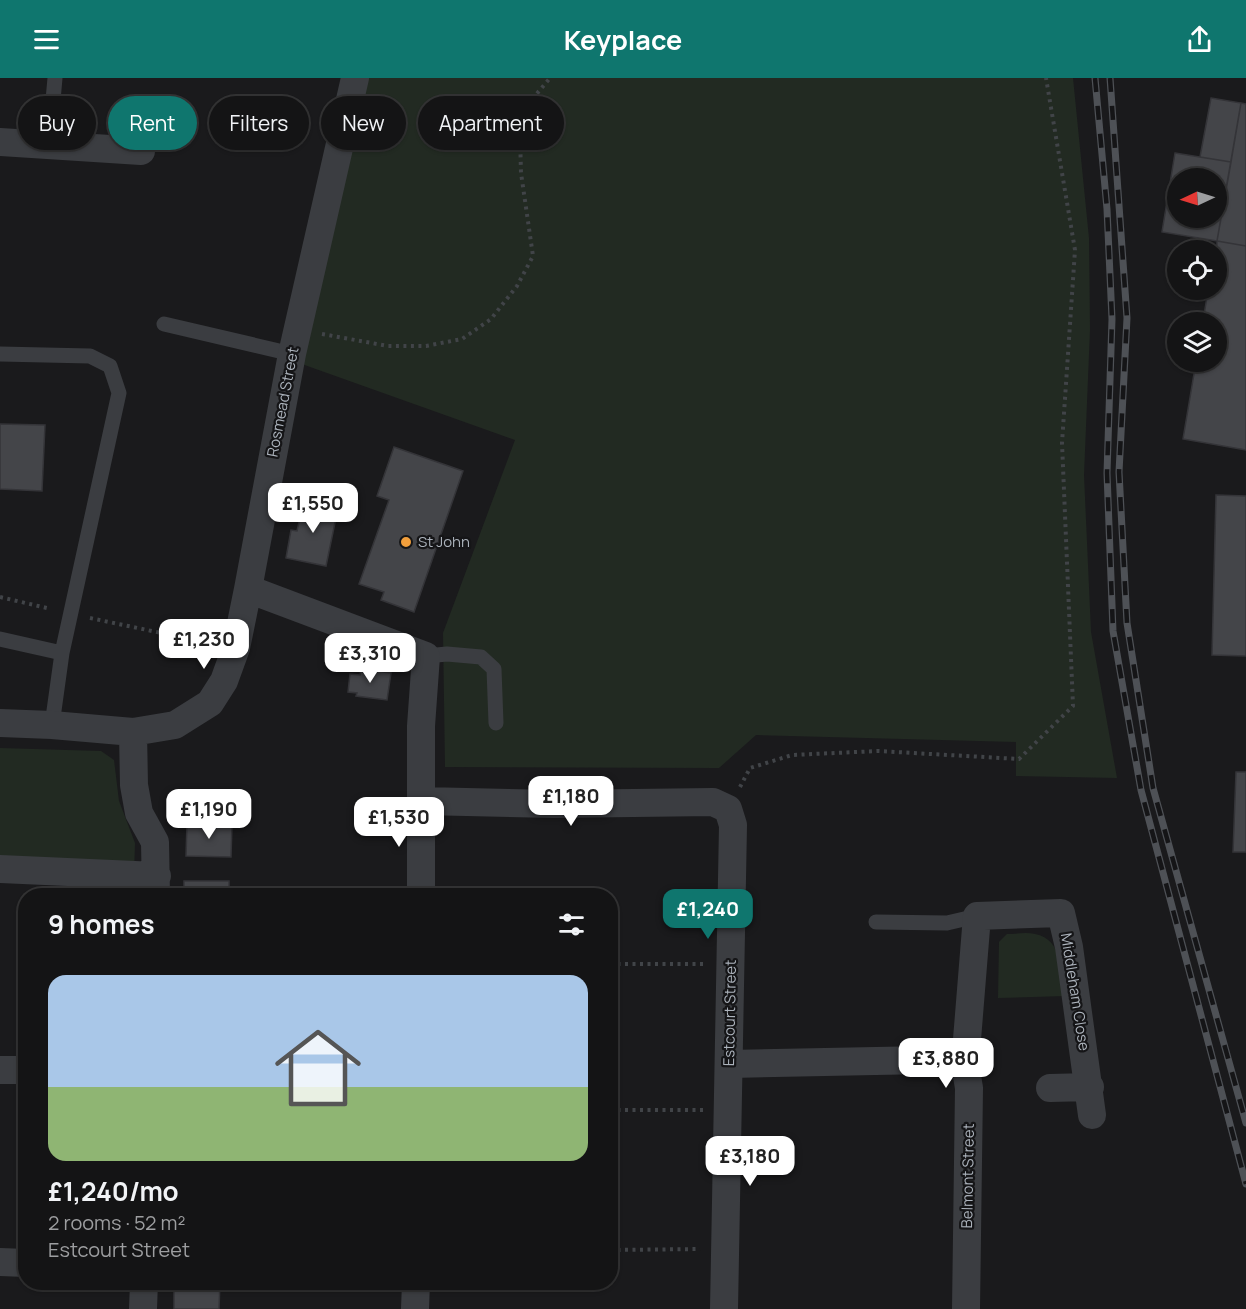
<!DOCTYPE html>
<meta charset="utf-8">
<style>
body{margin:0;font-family:Manrope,sans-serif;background:#1d1d1e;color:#f1f3f6;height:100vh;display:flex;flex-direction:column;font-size:22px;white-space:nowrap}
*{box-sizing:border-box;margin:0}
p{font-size:20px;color:#9d9ea0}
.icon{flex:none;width:33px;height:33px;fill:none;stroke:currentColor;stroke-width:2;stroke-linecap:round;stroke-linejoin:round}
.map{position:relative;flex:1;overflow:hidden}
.sheet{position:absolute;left:18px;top:810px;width:600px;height:402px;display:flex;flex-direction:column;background:#141415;border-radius:24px;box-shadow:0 2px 4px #0004,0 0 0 2px #333334}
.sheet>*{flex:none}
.top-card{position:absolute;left:18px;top:18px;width:600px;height:54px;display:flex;gap:12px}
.needle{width:39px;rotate:266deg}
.tools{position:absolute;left:1167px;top:90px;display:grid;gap:12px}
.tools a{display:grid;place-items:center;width:60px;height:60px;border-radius:50%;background:#141415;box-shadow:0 2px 4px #0004,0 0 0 2px #333334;font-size:30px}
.price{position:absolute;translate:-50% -51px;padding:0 14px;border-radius:12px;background:#fff;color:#222;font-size:20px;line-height:39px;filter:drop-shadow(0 2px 3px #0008)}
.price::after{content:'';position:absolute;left:50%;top:36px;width:18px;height:14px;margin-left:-9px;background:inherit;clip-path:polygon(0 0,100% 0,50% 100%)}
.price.selected{background:#0f766e;color:#fff}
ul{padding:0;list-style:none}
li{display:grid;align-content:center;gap:12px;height:318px;padding:0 30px}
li+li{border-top:2px solid #333334}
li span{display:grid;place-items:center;height:186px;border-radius:18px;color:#555}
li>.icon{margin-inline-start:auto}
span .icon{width:108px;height:108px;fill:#fffc;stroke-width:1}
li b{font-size:26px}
h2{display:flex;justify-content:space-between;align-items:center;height:72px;padding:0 30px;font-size:26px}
.chip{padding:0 21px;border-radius:27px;background:#141415;box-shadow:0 2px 4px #0004,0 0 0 2px #333334;font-size:21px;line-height:54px}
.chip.selected{background:#0f766e;color:#fff}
header{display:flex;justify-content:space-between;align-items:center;height:78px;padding:0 30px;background:#0f766e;color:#fff;font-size:27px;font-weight:700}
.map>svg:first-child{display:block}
.green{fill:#222a22}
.building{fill:#444549;stroke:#343438;stroke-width:1.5;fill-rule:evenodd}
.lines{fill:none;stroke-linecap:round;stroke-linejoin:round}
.path{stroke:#414448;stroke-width:4;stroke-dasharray:3 4.5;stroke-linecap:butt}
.service{stroke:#3b3d41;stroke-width:15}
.minor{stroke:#3b3d41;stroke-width:28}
.rail-casing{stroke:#4e5156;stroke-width:7}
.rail{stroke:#151517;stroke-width:4.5;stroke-dasharray:14;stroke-linecap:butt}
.poi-dot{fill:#f29f3c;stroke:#151517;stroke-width:2}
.labels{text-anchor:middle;stroke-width:4.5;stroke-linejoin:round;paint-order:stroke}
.street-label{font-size:15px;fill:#acb3bc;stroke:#151517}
.poi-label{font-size:15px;fill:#acb3bc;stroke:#151517;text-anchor:start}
</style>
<header><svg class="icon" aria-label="menu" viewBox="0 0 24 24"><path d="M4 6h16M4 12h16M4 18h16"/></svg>Keyplace<svg class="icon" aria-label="share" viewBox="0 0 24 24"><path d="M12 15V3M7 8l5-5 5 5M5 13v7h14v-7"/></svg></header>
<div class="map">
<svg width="1246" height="1231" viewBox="0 0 1246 1231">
<rect width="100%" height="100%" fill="#1a1a1c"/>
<!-- green -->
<path class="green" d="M 365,0 L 1073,0 L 1089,160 L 1090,252 L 1084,397 L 1091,554 L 1117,700 L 1016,698 L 1016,664 L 756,657 L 719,690 L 445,689 L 443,555 L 515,362 L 299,285 Z
M 0,670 L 101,673 L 114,682 L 119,723 L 135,765 L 134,797 L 0,796 Z
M 1007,856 C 1016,856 1026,854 1035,856 C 1063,861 1062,896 1066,918 L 998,920 L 999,864 Z"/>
<!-- building -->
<path class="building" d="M 1211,20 L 1241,25 L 1231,84 L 1200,79 Z
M 1241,25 L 1246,26 L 1246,168 L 1217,163 Z
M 1175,75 L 1231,84 L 1217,163 L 1162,154 ZM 1178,100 L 1216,100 L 1216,140 L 1178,140 Z
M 1217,163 L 1246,168 L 1246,372 L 1183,361 L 1196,284 L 1216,284 L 1216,244 L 1203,244 L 1208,212 L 1216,212 Z
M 0,346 L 45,347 L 42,413 L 0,411 Z
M 394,369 L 463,393 L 414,534 L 381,522 L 384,514 L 359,506 L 389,422 L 377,418 Z
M 1216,417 L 1246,418 L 1246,578 L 1212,577 Z
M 304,422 L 338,430 L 326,488 L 286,480 L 291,452 L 297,453 Z
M 361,591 L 391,595 L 387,622 L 356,618 L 357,615 L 348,614 L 350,596 L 360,597 Z
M 1236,694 L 1246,694 L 1246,774 L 1233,774 Z
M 188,712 L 234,713 L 232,746 L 187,745 Z
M 187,745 L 232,746 L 231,779 L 186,778 Z
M 184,803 L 229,803 L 229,818 L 184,818 Z
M 174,1204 L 220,1204 L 219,1231 L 174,1231 Z"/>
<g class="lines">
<!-- path -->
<path class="path" d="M 322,256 L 388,268 L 426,268 L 462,261 L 491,241 L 517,208 L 533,178 L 521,95 L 520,57 L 534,19 L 550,0
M 0,519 L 51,531
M 90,540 L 209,565
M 740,709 L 750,690 L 792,677 L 878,673 L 1019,681 L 1073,628 L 1062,365 L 1075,172 L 1046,0
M 610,886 L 703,886
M 610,1032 L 703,1032
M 610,1172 L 700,1171"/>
<!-- service -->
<path class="service" d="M 49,67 L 55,0
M 164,246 L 292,276
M 0,276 L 90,278 L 110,288 L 119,315 L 62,575
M 0,561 L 62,575 L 52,647
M 426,578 L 447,576 L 481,579 L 494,591 L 496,645
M 876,844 L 947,845 L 977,838"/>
<!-- minor -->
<path class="minor" d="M 355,0 L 292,276 L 248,511 L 426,578 L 421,648 L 421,818
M 0,64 L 141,73
M 0,645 L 52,647 L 133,654 L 134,707 L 139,735 L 155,764 L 156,818
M 133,654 L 175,647 L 210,625 L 224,603 L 236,570 L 248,511
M 423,723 L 554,726 L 713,724 L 728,731 L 733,747 L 724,1231
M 0,791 L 157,798
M 730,986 L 926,982 L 965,986 L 969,1010 L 966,1231
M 965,986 L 977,838 L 1061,835 L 1069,869 L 1092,1037
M 0,992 L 26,992
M 1050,1010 L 1090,1009
M 0,1184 L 26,1185
M 143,1231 L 144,1204
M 415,1231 L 416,1204"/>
<!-- rail casing -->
<g class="rail-casing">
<path id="rail" d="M 1095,0 L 1107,131 L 1112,241 L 1107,395 L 1113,553 L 1141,712 L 1246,1106
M 1110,0 L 1127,240 L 1119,394 L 1127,545 L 1153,710 L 1246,1045"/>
</g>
<!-- rail -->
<use href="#rail" class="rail"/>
</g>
<!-- markers -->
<circle class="poi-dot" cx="406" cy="464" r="6"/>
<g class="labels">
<!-- street labels -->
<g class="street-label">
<text transform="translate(283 324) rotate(-79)" y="5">Rosmead Street</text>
<text transform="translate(1075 914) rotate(81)" y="5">Middleham Close</text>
<text transform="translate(730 935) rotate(-89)" y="5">Estcourt Street</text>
<text transform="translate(968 1098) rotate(-89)" y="5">Belmont Street</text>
</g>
<!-- poi labels -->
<g class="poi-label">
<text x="418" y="469">St John</text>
</g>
</g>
</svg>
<div class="tools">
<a><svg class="needle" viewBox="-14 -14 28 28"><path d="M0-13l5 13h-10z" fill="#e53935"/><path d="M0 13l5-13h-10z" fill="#9d9ea0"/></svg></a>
<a><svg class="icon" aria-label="locate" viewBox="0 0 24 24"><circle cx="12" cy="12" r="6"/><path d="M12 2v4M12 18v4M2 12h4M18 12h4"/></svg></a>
<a><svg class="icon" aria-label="layers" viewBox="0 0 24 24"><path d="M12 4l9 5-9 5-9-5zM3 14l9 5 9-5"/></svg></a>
</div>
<b class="price" style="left:313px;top:456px">£1,550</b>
<b class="price" style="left:204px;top:592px">£1,230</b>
<b class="price" style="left:370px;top:606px">£3,310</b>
<b class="price" style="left:571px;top:749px">£1,180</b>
<b class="price" style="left:209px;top:762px">£1,190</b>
<b class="price" style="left:399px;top:770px">£1,530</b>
<b class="price selected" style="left:708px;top:862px">£1,240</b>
<b class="price" style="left:946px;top:1011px">£3,880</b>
<b class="price" style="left:750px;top:1109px">£3,180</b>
<div class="top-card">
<a class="chip">Buy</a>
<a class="chip selected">Rent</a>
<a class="chip">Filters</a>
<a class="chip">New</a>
<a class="chip">Apartment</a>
</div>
<section class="sheet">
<h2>9 homes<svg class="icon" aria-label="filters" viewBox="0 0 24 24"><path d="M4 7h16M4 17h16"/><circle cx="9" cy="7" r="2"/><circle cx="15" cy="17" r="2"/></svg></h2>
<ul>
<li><span style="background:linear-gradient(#a9c7e8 60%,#8fb573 0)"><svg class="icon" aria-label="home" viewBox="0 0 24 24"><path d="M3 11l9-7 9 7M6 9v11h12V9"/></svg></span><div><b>£1,240/mo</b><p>2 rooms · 52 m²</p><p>Estcourt Street</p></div></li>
</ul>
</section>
</div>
